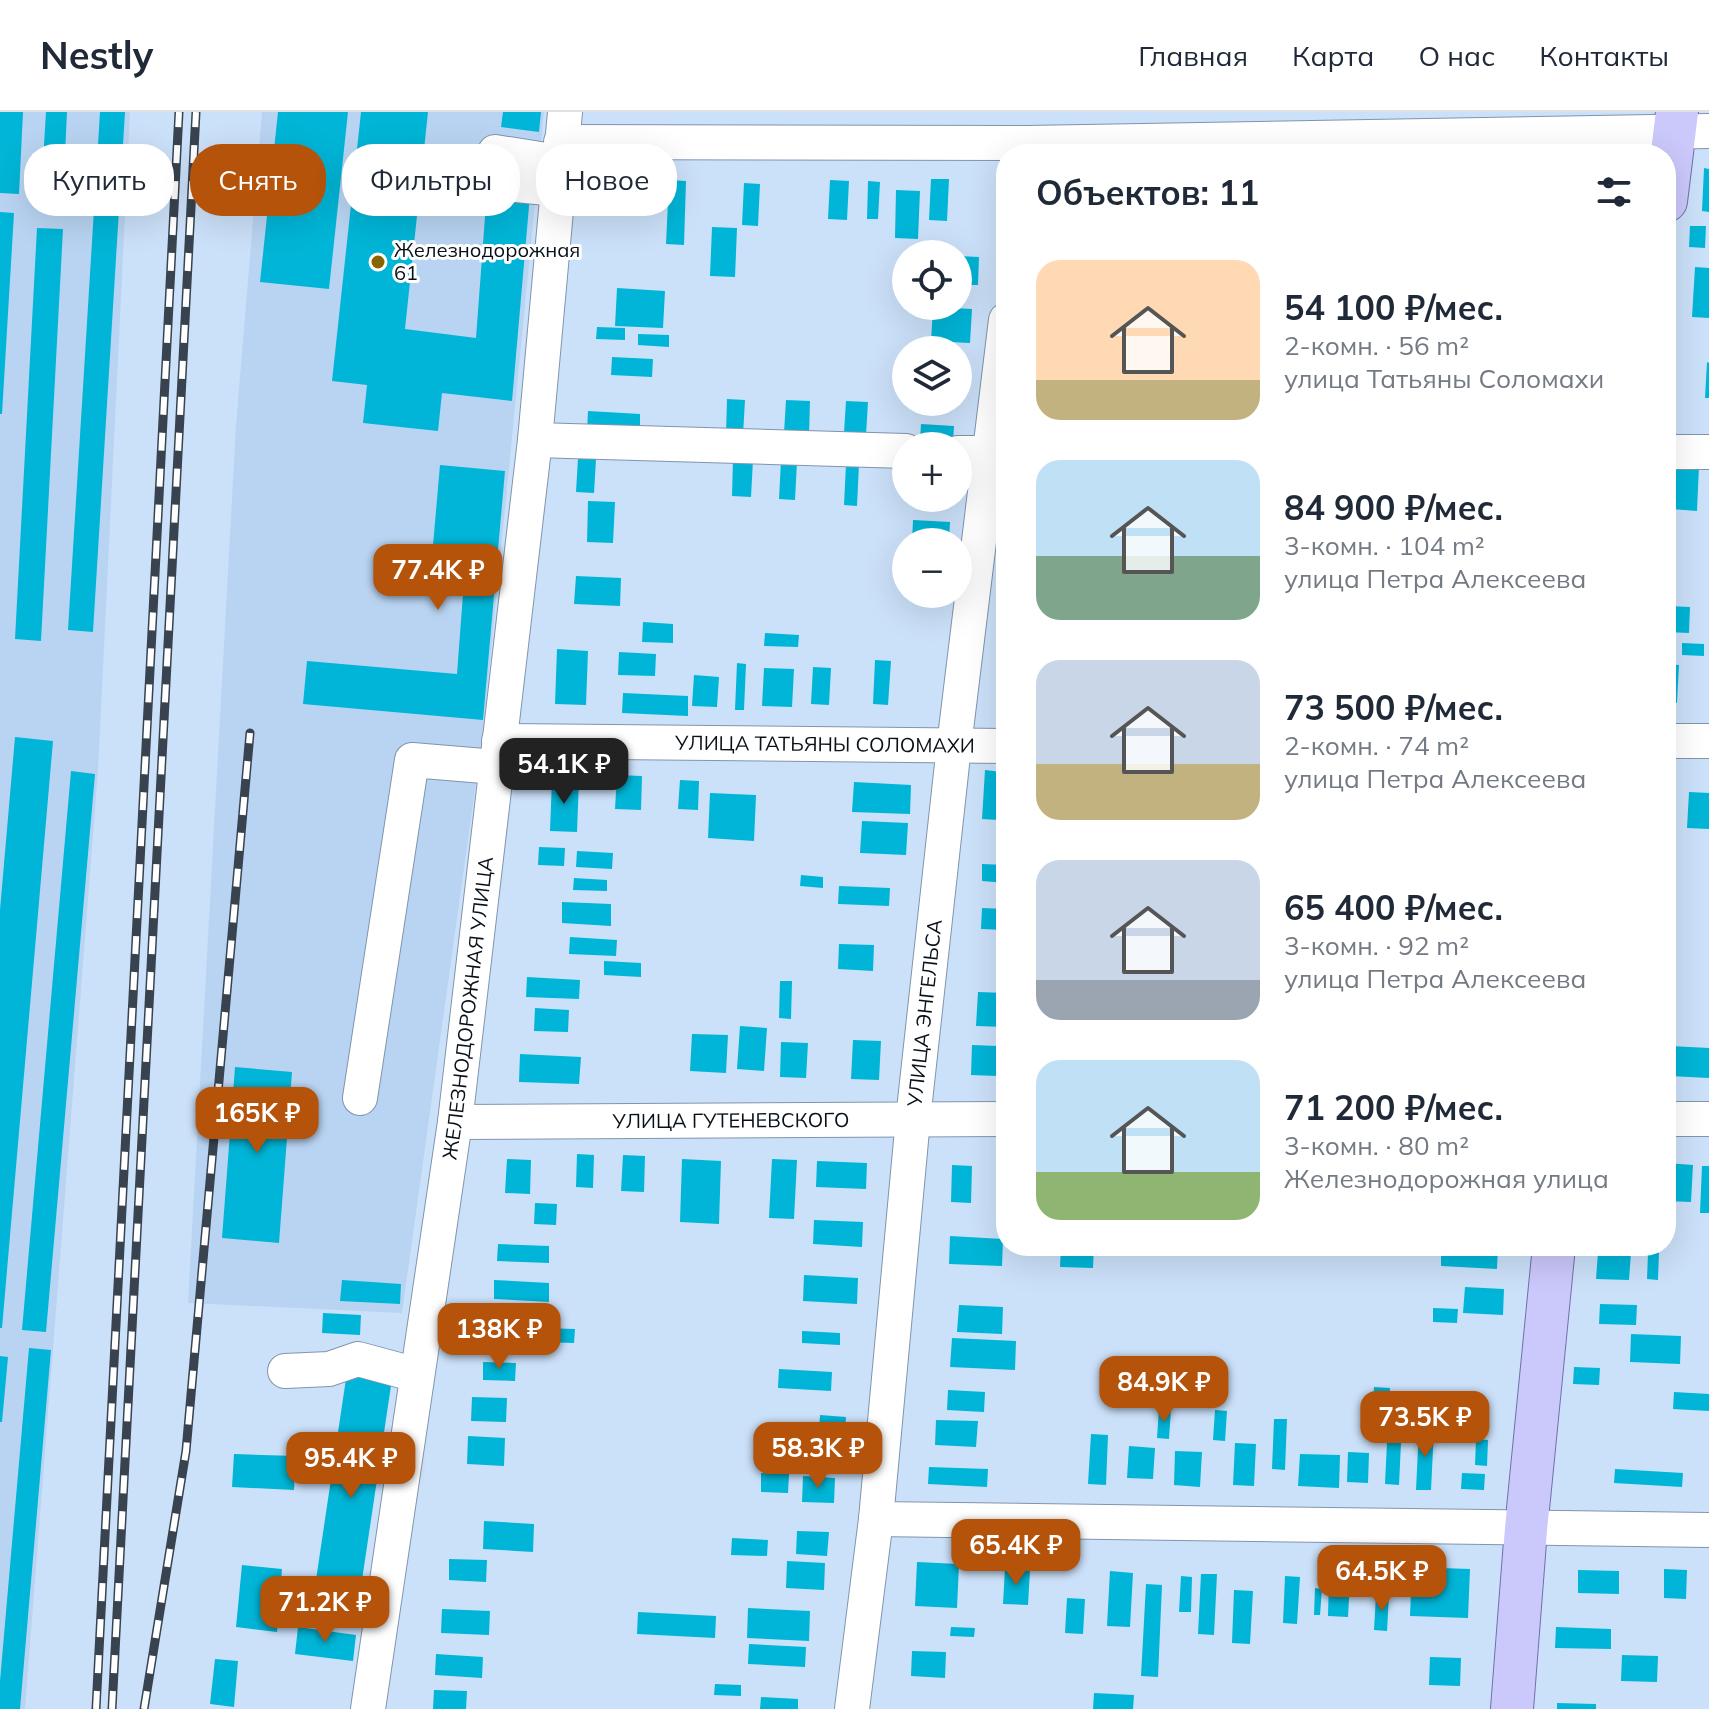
<!DOCTYPE html>
<html lang="ru">
<meta charset="utf-8">
<style>
body{margin:0;font-family:Mulish,sans-serif;background:#f6f6f7;color:#1f2937;height:100vh;display:flex;flex-direction:column;font-size:30px;white-space:nowrap}
*{box-sizing:border-box;margin:0}
p{font-size:26px;color:#747a83}
.icon{flex:none;width:44px;height:44px;fill:none;stroke:currentColor;stroke-width:2;stroke-linecap:round;stroke-linejoin:round}
.map{position:relative;flex:1;overflow:hidden}
.side{position:absolute;left:996px;top:32px;width:680px;height:1112px;display:flex;flex-direction:column;background:#fff;border-radius:32px;box-shadow:0 8px 32px #0002}
.side>*{flex:none}
.guide{position:absolute;left:24px;top:32px;width:760px;height:72px;display:flex;gap:16px}
.fabs{position:absolute;left:892px;top:128px;display:grid;gap:16px}
.fabs a{display:grid;place-items:center;width:80px;height:80px;border-radius:50%;background:#fff;box-shadow:0 8px 32px #0002;font-size:40px}
.price{position:absolute;translate:-50% -68px;padding:0 18px;border-radius:16px;background:#b45309;color:#fff;font-size:26px;line-height:52px;filter:drop-shadow(0 2px 4px #0008)}
.price::after{content:'';position:absolute;left:50%;top:48px;width:24px;height:18px;margin-left:-12px;background:inherit;clip-path:polygon(0 0,100% 0,50% 100%)}
.price.active{background:#222;color:#fff}
ul{padding:0;list-style:none}
li{display:flex;align-items:center;gap:24px;height:200px;padding:0 40px}
li span{display:grid;place-items:center;flex:none;width:224px;height:160px;border-radius:24px;color:#555}
li>.icon{margin-inline-start:auto}
span .icon{width:96px;height:96px;fill:#fffc;stroke-width:1}
li b{font-size:34px}
h2{display:flex;justify-content:space-between;align-items:center;height:96px;padding:0 40px;font-size:34px}
.pill{padding:0 28px;border-radius:32px;background:#fff;box-shadow:0 8px 32px #0002;font-size:28px;line-height:72px}
.pill.active{background:#b45309;color:#fff}
header{display:flex;align-items:center;gap:48px;box-sizing:border-box;height:112px;padding:0 40px;background:#fff;border-bottom:2px solid #e0e1e3}
header strong{font-size:38px}
nav{display:flex;gap:44px;margin-inline-start:auto;font-size:28px}
.map>svg:first-child{display:block}
.built{fill:#b9d4f2}
.building{fill:#00b5d7}
.lines{fill:none;stroke-linecap:round;stroke-linejoin:round}
.minor-casing{stroke:#8195ac;stroke-width:36}
.major-casing{stroke:#7070aa;stroke-width:44}
.minor{stroke:#fff;stroke-width:34}
.major{stroke:#cbc8fb;stroke-width:42}
.rail-casing{stroke:#38434f;stroke-width:9}
.rail{stroke:#fff;stroke-width:6;stroke-dasharray:18;stroke-linecap:butt}
.poi-dot{fill:#896201;stroke:#fff;stroke-width:3}
.labels{text-anchor:middle;stroke-width:6;stroke-linejoin:round;paint-order:stroke}
.poi-label{font-size:20px;fill:#081018;stroke:#fff;text-anchor:start}
.street-label{font-size:20px;fill:#081018;stroke:#fff}
</style>
<header>
<strong>Nestly</strong>
<nav><a>Главная</a><a>Карта</a><a>О нас</a><a>Контакты</a></nav>
</header>
<div class="map">
<svg width="1709" height="1597" viewBox="0 0 1709 1597">
<rect width="100%" height="100%" fill="#cbe1f9"/>
<!-- built -->
<path class="built" d="M 0,0 L 130,0 L 98,659 L 25,1597 L 0,1597 Z
M 262,0 L 544,0 L 483,620 L 402,1201 L 188,1191 L 236,313 Z"/>
<!-- building -->
<path class="building" d="M 0,0 L 23,0 L 19,82 L 0,81 Z
M 46,0 L 67,0 L 63,84 L 41,82 Z
M 100,0 L 125,0 L 93,520 L 68,518 Z
M 278,0 L 348,0 L 329,177 L 260,170 Z
M 361,0 L 428,0 L 405,217 L 476,226 L 487,78 L 530,83 L 512,289 L 442,281 L 438,319 L 363,311 L 367,273 L 332,269 Z
M 503,0 L 541,0 L 539,20 L 501,15 Z
M 1704,56 L 1709,57 L 1709,100 L 1702,99 Z
M 931,67 L 949,67 L 947,109 L 929,108 Z
M 610,68 L 658,70 L 657,100 L 608,98 Z
M 669,68 L 686,69 L 684,133 L 666,132 Z
M 830,68 L 849,69 L 847,108 L 828,107 Z
M 868,69 L 880,70 L 878,107 L 867,107 Z
M 744,71 L 760,72 L 758,114 L 742,113 Z
M 896,78 L 920,79 L 918,127 L 895,126 Z
M 0,100 L 14,101 L 2,302 L 0,302 Z
M 1690,114 L 1706,114 L 1705,136 L 1689,135 Z
M 712,115 L 737,116 L 735,165 L 710,164 Z
M 37,116 L 63,117 L 41,529 L 15,527 Z
M 958,144 L 979,145 L 978,173 L 958,173 Z
M 1695,155 L 1709,156 L 1709,206 L 1692,205 Z
M 617,176 L 665,179 L 663,216 L 615,214 Z
M 933,195 L 972,197 L 970,231 L 931,229 Z
M 597,215 L 625,216 L 625,228 L 596,227 Z
M 638,222 L 669,223 L 669,235 L 638,233 Z
M 612,245 L 653,247 L 652,265 L 611,263 Z
M 1707,250 L 1709,251 L 1709,286 L 1705,286 Z
M 727,287 L 745,288 L 743,323 L 726,322 Z
M 786,288 L 810,289 L 809,323 L 784,321 Z
M 846,289 L 868,290 L 866,323 L 844,321 Z
M 588,299 L 640,302 L 640,322 L 587,320 Z
M 921,312 L 954,314 L 953,330 L 920,328 Z
M 578,346 L 596,347 L 594,381 L 576,380 Z
M 733,347 L 753,348 L 751,385 L 732,384 Z
M 781,349 L 797,350 L 795,388 L 779,387 Z
M 846,352 L 859,352 L 857,394 L 844,393 Z
M 440,353 L 505,359 L 483,608 L 303,592 L 307,549 L 457,562 L 463,482 L 429,479 Z
M 1672,353 L 1699,354 L 1697,399 L 1671,397 Z
M 588,389 L 615,390 L 613,431 L 587,430 Z
M 913,408 L 950,410 L 949,430 L 912,430 Z
M 576,464 L 621,466 L 620,494 L 574,492 Z
M 1666,494 L 1690,495 L 1689,521 L 1666,520 Z
M 643,510 L 673,512 L 673,531 L 642,530 Z
M 765,521 L 799,523 L 798,535 L 764,534 Z
M 1682,531 L 1704,532 L 1704,544 L 1682,543 Z
M 557,537 L 588,539 L 586,593 L 555,592 Z
M 619,540 L 656,542 L 655,564 L 618,563 Z
M 875,548 L 891,549 L 888,593 L 873,592 Z
M 737,551 L 746,552 L 744,598 L 735,598 Z
M 1666,552 L 1679,553 L 1677,591 L 1666,591 Z
M 813,555 L 831,556 L 829,593 L 811,592 Z
M 764,556 L 794,557 L 792,595 L 762,594 Z
M 694,563 L 719,565 L 717,595 L 692,594 Z
M 623,581 L 688,584 L 688,604 L 622,601 Z
M 15,625 L 53,629 L 2,1216 L 0,1216 L 0,798 Z
M 985,658 L 1002,660 L 998,708 L 982,707 Z
M 71,659 L 95,662 L 46,1220 L 22,1218 Z
M 617,663 L 642,664 L 641,698 L 615,697 Z
M 552,667 L 579,668 L 577,720 L 550,719 Z
M 680,668 L 699,669 L 698,698 L 678,697 Z
M 854,670 L 911,673 L 910,702 L 852,700 Z
M 1689,680 L 1709,681 L 1709,717 L 1687,716 Z
M 710,681 L 756,683 L 754,729 L 708,726 Z
M 862,709 L 908,711 L 906,743 L 860,741 Z
M 539,735 L 565,736 L 564,754 L 538,753 Z
M 577,739 L 613,741 L 612,757 L 576,755 Z
M 982,752 L 1006,753 L 1006,771 L 982,769 Z
M 801,763 L 823,765 L 823,776 L 800,774 Z
M 574,766 L 607,768 L 607,779 L 573,778 Z
M 839,774 L 890,776 L 889,794 L 838,792 Z
M 562,790 L 611,792 L 611,814 L 562,811 Z
M 982,796 L 1006,797 L 1006,818 L 981,817 Z
M 570,825 L 617,828 L 616,844 L 569,842 Z
M 839,832 L 874,833 L 873,859 L 838,857 Z
M 604,849 L 641,851 L 641,865 L 604,863 Z
M 527,865 L 580,868 L 579,887 L 526,885 Z
M 780,869 L 792,869 L 791,907 L 779,906 Z
M 978,880 L 1006,881 L 1006,915 L 976,914 Z
M 535,896 L 569,898 L 568,920 L 534,919 Z
M 740,914 L 767,916 L 764,959 L 737,957 Z
M 692,922 L 728,923 L 726,961 L 690,959 Z
M 853,928 L 881,929 L 879,968 L 851,967 Z
M 781,930 L 808,931 L 806,966 L 780,965 Z
M 972,933 L 998,934 L 997,964 L 971,963 Z
M 1670,934 L 1709,936 L 1709,966 L 1669,964 Z
M 520,942 L 581,945 L 579,972 L 519,970 Z
M 235,955 L 292,960 L 279,1131 L 222,1126 Z
M 577,1042 L 594,1043 L 593,1076 L 576,1075 Z
M 623,1043 L 645,1044 L 644,1080 L 621,1079 Z
M 507,1047 L 531,1048 L 530,1082 L 505,1081 Z
M 682,1047 L 721,1049 L 719,1112 L 680,1110 Z
M 772,1047 L 797,1048 L 794,1107 L 769,1106 Z
M 817,1049 L 867,1051 L 866,1077 L 816,1075 Z
M 1666,1051 L 1693,1053 L 1691,1090 L 1666,1089 Z
M 952,1053 L 972,1054 L 971,1091 L 951,1090 Z
M 1702,1054 L 1709,1054 L 1709,1101 L 1700,1101 Z
M 535,1091 L 557,1092 L 556,1113 L 534,1112 Z
M 814,1108 L 863,1110 L 862,1135 L 813,1132 Z
M 950,1124 L 1003,1127 L 1002,1154 L 949,1152 Z
M 498,1132 L 549,1134 L 549,1151 L 497,1149 Z
M 1061,1134 L 1094,1134 L 1093,1156 L 1060,1155 Z
M 1441,1134 L 1498,1134 L 1497,1157 L 1441,1154 Z
M 1598,1140 L 1631,1141 L 1629,1168 L 1596,1167 Z
M 1648,1141 L 1659,1141 L 1658,1168 L 1647,1167 Z
M 804,1163 L 858,1166 L 857,1192 L 803,1189 Z
M 342,1168 L 401,1172 L 400,1192 L 340,1189 Z
M 494,1168 L 549,1171 L 549,1190 L 494,1187 Z
M 1465,1175 L 1504,1177 L 1503,1203 L 1463,1201 Z
M 1600,1192 L 1637,1193 L 1636,1213 L 1599,1212 Z
M 959,1193 L 1003,1195 L 1002,1222 L 957,1220 Z
M 1433,1196 L 1458,1197 L 1457,1211 L 1433,1210 Z
M 323,1201 L 361,1203 L 360,1223 L 322,1221 Z
M 481,1210 L 519,1212 L 517,1241 L 479,1239 Z
M 542,1216 L 575,1217 L 574,1231 L 542,1230 Z
M 802,1219 L 840,1221 L 840,1233 L 802,1231 Z
M 1631,1222 L 1681,1224 L 1680,1252 L 1630,1250 Z
M 952,1226 L 1016,1229 L 1015,1258 L 950,1255 Z
M 29,1236 L 51,1238 L 20,1597 L 0,1597 L 0,1569 Z
M 0,1244 L 8,1245 L 2,1310 L 0,1310 Z
M 483,1250 L 516,1251 L 515,1269 L 483,1268 Z
M 1574,1255 L 1600,1256 L 1599,1273 L 1573,1272 Z
M 779,1257 L 832,1260 L 831,1279 L 778,1276 Z
M 347,1260 L 392,1267 L 355,1515 L 310,1508 Z
M 1374,1275 L 1390,1276 L 1388,1310 L 1372,1310 Z
M 948,1278 L 985,1280 L 984,1300 L 947,1298 Z
M 1674,1280 L 1709,1282 L 1709,1299 L 1673,1297 Z
M 1433,1282 L 1454,1283 L 1454,1299 L 1432,1297 Z
M 472,1285 L 507,1286 L 506,1310 L 471,1309 Z
M 1159,1296 L 1171,1297 L 1169,1327 L 1157,1326 Z
M 1215,1298 L 1227,1299 L 1225,1329 L 1213,1328 Z
M 820,1303 L 846,1305 L 845,1320 L 819,1318 Z
M 1274,1307 L 1287,1307 L 1285,1358 L 1272,1357 Z
M 936,1308 L 978,1309 L 976,1335 L 935,1333 Z
M 1419,1316 L 1434,1317 L 1431,1378 L 1416,1378 Z
M 1091,1322 L 1108,1323 L 1106,1373 L 1088,1372 Z
M 468,1324 L 505,1326 L 504,1354 L 467,1352 Z
M 1476,1327 L 1488,1328 L 1487,1354 L 1475,1353 Z
M 1387,1330 L 1401,1331 L 1399,1373 L 1385,1372 Z
M 1235,1331 L 1256,1332 L 1254,1374 L 1233,1373 Z
M 799,1333 L 838,1335 L 836,1360 L 798,1358 Z
M 1129,1334 L 1155,1336 L 1153,1367 L 1127,1366 Z
M 1175,1339 L 1202,1340 L 1200,1375 L 1174,1373 Z
M 1348,1340 L 1369,1341 L 1368,1371 L 1347,1370 Z
M 234,1342 L 296,1344 L 294,1378 L 232,1375 Z
M 1300,1342 L 1340,1343 L 1339,1376 L 1298,1374 Z
M 929,1355 L 988,1357 L 987,1375 L 928,1372 Z
M 1615,1357 L 1683,1361 L 1682,1375 L 1614,1371 Z
M 761,1361 L 789,1362 L 788,1381 L 761,1380 Z
M 1462,1361 L 1485,1362 L 1484,1378 L 1461,1377 Z
M 803,1364 L 835,1366 L 834,1391 L 802,1390 Z
M 484,1409 L 534,1412 L 533,1440 L 483,1437 Z
M 797,1419 L 829,1420 L 827,1444 L 796,1442 Z
M 732,1426 L 768,1428 L 767,1444 L 731,1443 Z
M 449,1447 L 487,1448 L 486,1470 L 449,1468 Z
M 787,1449 L 825,1451 L 824,1478 L 786,1476 Z
M 917,1450 L 959,1452 L 957,1496 L 915,1494 Z
M 242,1453 L 282,1457 L 277,1520 L 236,1515 Z
M 1412,1455 L 1470,1457 L 1468,1506 L 1410,1504 Z
M 1005,1456 L 1030,1458 L 1028,1493 L 1003,1492 Z
M 1664,1457 L 1687,1458 L 1686,1487 L 1664,1486 Z
M 1578,1458 L 1619,1459 L 1619,1482 L 1578,1481 Z
M 1110,1459 L 1133,1461 L 1130,1515 L 1107,1514 Z
M 1201,1462 L 1217,1462 L 1214,1523 L 1198,1522 Z
M 1181,1464 L 1192,1465 L 1191,1500 L 1179,1500 Z
M 1285,1464 L 1300,1465 L 1297,1512 L 1283,1511 Z
M 1329,1467 L 1350,1468 L 1348,1505 L 1328,1504 Z
M 1146,1472 L 1162,1473 L 1158,1565 L 1141,1564 Z
M 1315,1476 L 1322,1477 L 1320,1503 L 1314,1503 Z
M 1234,1478 L 1253,1479 L 1250,1532 L 1232,1531 Z
M 1376,1483 L 1389,1483 L 1387,1519 L 1374,1518 Z
M 1067,1486 L 1085,1487 L 1083,1522 L 1065,1521 Z
M 748,1496 L 810,1499 L 809,1529 L 747,1526 Z
M 442,1497 L 490,1499 L 489,1523 L 441,1521 Z
M 638,1500 L 716,1504 L 715,1526 L 637,1522 Z
M 298,1515 L 356,1523 L 353,1549 L 295,1542 Z
M 951,1515 L 975,1516 L 974,1525 L 950,1524 Z
M 1556,1515 L 1611,1517 L 1611,1537 L 1555,1536 Z
M 749,1532 L 806,1535 L 805,1555 L 748,1552 Z
M 912,1539 L 946,1540 L 945,1566 L 911,1564 Z
M 436,1542 L 483,1545 L 482,1566 L 435,1563 Z
M 1622,1543 L 1658,1544 L 1657,1570 L 1621,1569 Z
M 1430,1545 L 1461,1546 L 1460,1574 L 1429,1573 Z
M 215,1547 L 238,1549 L 234,1595 L 210,1592 Z
M 715,1572 L 741,1573 L 741,1584 L 714,1583 Z
M 434,1578 L 467,1579 L 466,1597 L 433,1597 Z
M 1094,1581 L 1134,1583 L 1133,1597 L 1093,1597 Z
M 761,1585 L 798,1587 L 798,1597 L 760,1597 Z
M 1557,1591 L 1596,1592 L 1596,1597 L 1557,1597 Z"/>
<g class="lines">
<!-- minor casing -->
<g class="minor-casing">
<g id="minor">
<path d="M 561,30 L 1027,31 L 1709,19"/>
<path d="M 495,40 L 559,50"/>
<path d="M 495,71 L 556,77"/>
<path d="M 535,328 L 906,339"/>
<path d="M 1666,340 L 1709,340"/>
<path d="M 958,341 L 1006,341"/>
<path id="s1" d="M 499,629 L 1006,634"/>
<path d="M 1666,629 L 1709,629"/>
<path d="M 360,986 L 412,648 L 496,655"/>
<path d="M 1666,1007 L 1709,1007"/>
<path id="s2" d="M 455,1010 L 1006,1007"/>
<path d="M 285,1259 L 329,1257 L 358,1247 L 417,1263"/>
<path d="M 876,1407 L 1709,1418"/>
<path id="s3" d="M 368,1597 L 455,1010 L 535,328 L 565,0"/>
<path id="s4" d="M 852,1597 L 876,1407 L 913,1007 L 954,634 L 1006,208"/>
</g>
</g>
<!-- major casing -->
<g class="major-casing">
<path id="major" d="M 1666,89 L 1677,0
M 1512,1597 L 1526,1417 L 1554,1134"/>
</g>
<!-- minor -->
<use href="#minor" class="minor"/>
<!-- major -->
<use href="#major" class="major"/>
<!-- rail casing -->
<g class="rail-casing">
<path id="rail" d="M 96,1597 L 179,0
M 112,1597 L 196,0
M 144,1597 L 186,1339 L 250,621"/>
</g>
<!-- rail -->
<use href="#rail" class="rail"/>
</g>
<!-- markers -->
<circle class="poi-dot" cx="378" cy="150" r="8"/>
<g class="labels">
<!-- poi labels -->
<g class="poi-label">
<text x="394" y="145">Железнодорожная<tspan x="394" dy="23">61</tspan></text>
</g>
<!-- street labels -->
<g class="street-label">
<text dy="7" stroke="none"><textPath href="#s1" startOffset="326">УЛИЦА ТАТЬЯНЫ СОЛОМАХИ</textPath></text>
<text dy="7" stroke="none"><textPath href="#s3" startOffset="708">ЖЕЛЕЗНОДОРОЖНАЯ УЛИЦА</textPath></text>
<text dy="7" stroke="none"><textPath href="#s4" startOffset="700">УЛИЦА ЭНГЕЛЬСА</textPath></text>
<text dy="7" stroke="none"><textPath href="#s2" startOffset="276">УЛИЦА ГУТЕНЕВСКОГО</textPath></text>
</g>
</g>
</svg>
<div class="fabs">
<a><svg class="icon" aria-label="locate" viewBox="0 0 24 24"><circle cx="12" cy="12" r="6"/><path d="M12 2v4M12 18v4M2 12h4M18 12h4"/></svg></a>
<a><svg class="icon" aria-label="layers" viewBox="0 0 24 24"><path d="M12 4l9 5-9 5-9-5zM3 14l9 5 9-5"/></svg></a>
<a>+</a>
<a>−</a>
</div>
<b class="price" style="left:438px;top:500px">77.4K ₽</b>
<b class="price active" style="left:564px;top:694px">54.1K ₽</b>
<b class="price" style="left:257px;top:1043px">165K ₽</b>
<b class="price" style="left:499px;top:1259px">138K ₽</b>
<b class="price" style="left:1164px;top:1312px">84.9K ₽</b>
<b class="price" style="left:1425px;top:1347px">73.5K ₽</b>
<b class="price" style="left:818px;top:1378px">58.3K ₽</b>
<b class="price" style="left:351px;top:1388px">95.4K ₽</b>
<b class="price" style="left:1016px;top:1475px">65.4K ₽</b>
<b class="price" style="left:1382px;top:1501px">64.5K ₽</b>
<b class="price" style="left:325px;top:1532px">71.2K ₽</b>
<div class="guide">
<a class="pill">Купить</a>
<a class="pill active">Снять</a>
<a class="pill">Фильтры</a>
<a class="pill">Новое</a>
</div>
<section class="side">
<h2>Объектов: 11<svg class="icon" aria-label="filters" viewBox="0 0 24 24"><path d="M4 7h16M4 17h16"/><circle cx="9" cy="7" r="2"/><circle cx="15" cy="17" r="2"/></svg></h2>
<ul>
<li><span style="background:linear-gradient(#ffd9b3 75%,#c2b280 0)"><svg class="icon" aria-label="home" viewBox="0 0 24 24"><path d="M3 11l9-7 9 7M6 9v11h12V9"/></svg></span><div><b>54 100 ₽/мес.</b><p>2-комн. · 56 m²</p><p>улица Татьяны Соломахи</p></div></li>
<li><span style="background:linear-gradient(#bfe0f5 60%,#7fa58c 0)"><svg class="icon" aria-label="home" viewBox="0 0 24 24"><path d="M3 11l9-7 9 7M6 9v11h12V9"/></svg></span><div><b>84 900 ₽/мес.</b><p>3-комн. · 104 m²</p><p>улица Петра Алексеева</p></div></li>
<li><span style="background:linear-gradient(#c9d6e8 65%,#c2b280 0)"><svg class="icon" aria-label="home" viewBox="0 0 24 24"><path d="M3 11l9-7 9 7M6 9v11h12V9"/></svg></span><div><b>73 500 ₽/мес.</b><p>2-комн. · 74 m²</p><p>улица Петра Алексеева</p></div></li>
<li><span style="background:linear-gradient(#c9d6e8 75%,#9aa5b1 0)"><svg class="icon" aria-label="home" viewBox="0 0 24 24"><path d="M3 11l9-7 9 7M6 9v11h12V9"/></svg></span><div><b>65 400 ₽/мес.</b><p>3-комн. · 92 m²</p><p>улица Петра Алексеева</p></div></li>
<li><span style="background:linear-gradient(#bfe0f5 70%,#8fb573 0)"><svg class="icon" aria-label="home" viewBox="0 0 24 24"><path d="M3 11l9-7 9 7M6 9v11h12V9"/></svg></span><div><b>71 200 ₽/мес.</b><p>3-комн. · 80 m²</p><p>Железнодорожная улица</p></div></li>
</ul>
</section>
</div>
